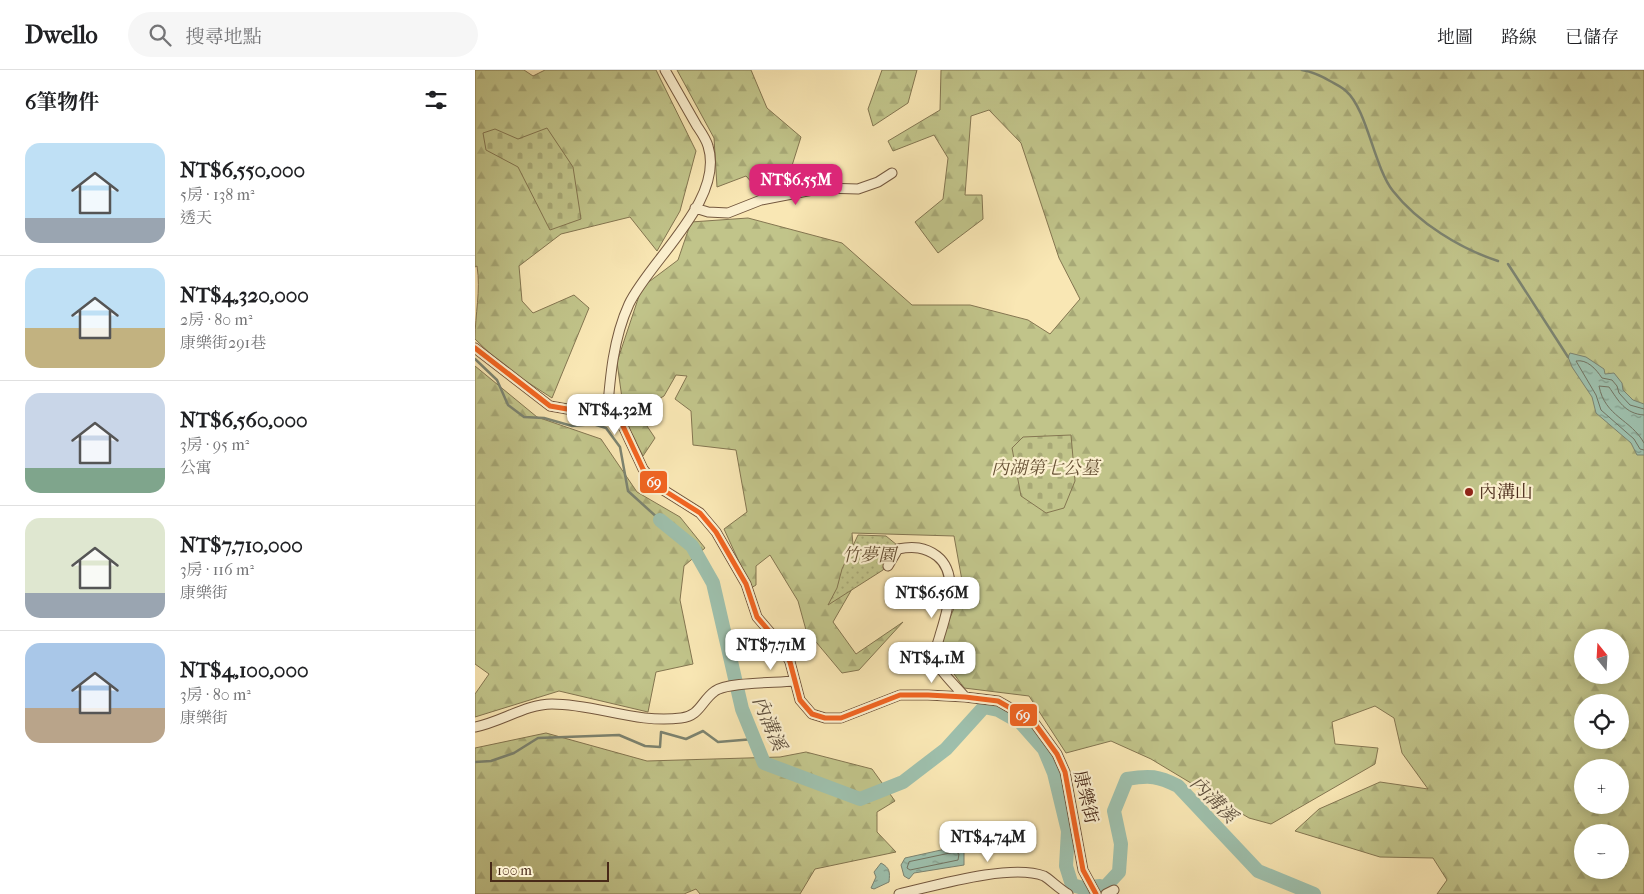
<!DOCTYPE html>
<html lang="zh-TW">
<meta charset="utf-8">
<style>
body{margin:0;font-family:"IM FELL French Canon","Noto Serif TC",serif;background:#f6f6f6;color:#202124;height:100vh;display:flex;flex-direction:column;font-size:19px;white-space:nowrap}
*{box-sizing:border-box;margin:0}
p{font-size:16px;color:#757577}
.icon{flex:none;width:28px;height:28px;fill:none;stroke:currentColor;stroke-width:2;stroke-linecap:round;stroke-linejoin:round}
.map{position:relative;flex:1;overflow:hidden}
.details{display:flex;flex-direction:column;background:#fff;width:475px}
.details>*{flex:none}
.needle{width:32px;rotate:342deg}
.tools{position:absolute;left:1099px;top:559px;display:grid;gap:10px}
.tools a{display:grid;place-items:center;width:55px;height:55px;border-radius:50%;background:#fff;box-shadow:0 2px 12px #0003;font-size:25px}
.scale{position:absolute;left:15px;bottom:12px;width:119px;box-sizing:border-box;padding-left:5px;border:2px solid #482918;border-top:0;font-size:14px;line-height:18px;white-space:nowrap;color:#482918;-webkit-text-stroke:4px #fbefce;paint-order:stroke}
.price{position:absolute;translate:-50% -42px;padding:0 11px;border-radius:10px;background:#fff;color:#222;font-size:16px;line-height:32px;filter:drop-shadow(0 1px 2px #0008)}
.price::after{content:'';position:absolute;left:50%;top:30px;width:15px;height:11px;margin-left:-8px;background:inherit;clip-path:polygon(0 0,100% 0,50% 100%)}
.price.active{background:#db2777;color:#fff}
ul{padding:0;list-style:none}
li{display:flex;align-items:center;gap:15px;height:125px;padding:0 25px}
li+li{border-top:1px solid #e0e0e0}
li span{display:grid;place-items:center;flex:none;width:140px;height:100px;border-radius:15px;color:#555}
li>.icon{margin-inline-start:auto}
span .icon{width:60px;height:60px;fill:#fffc;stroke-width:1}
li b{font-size:21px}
h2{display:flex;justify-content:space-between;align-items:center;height:60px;padding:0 25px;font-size:21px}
header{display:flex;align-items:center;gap:30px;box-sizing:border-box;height:70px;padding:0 25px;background:#fff;border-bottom:1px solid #e0e0e0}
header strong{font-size:24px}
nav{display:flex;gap:28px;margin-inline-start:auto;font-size:18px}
.search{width:350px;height:45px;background:#f6f6f6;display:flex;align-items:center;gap:12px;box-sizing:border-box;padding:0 18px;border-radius:28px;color:#757577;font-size:19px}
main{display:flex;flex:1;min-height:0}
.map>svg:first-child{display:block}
.forest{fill:url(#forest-firs);stroke:#847651;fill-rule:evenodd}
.cemetery{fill:url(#cemetery-stones);stroke:#847651}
.park{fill:url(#park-dots);stroke:#847651}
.water{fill:url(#water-ripples);stroke:#7c8471}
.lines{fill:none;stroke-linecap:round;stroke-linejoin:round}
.shore{stroke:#737462;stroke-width:1}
.stream{stroke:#7c8471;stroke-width:2.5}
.river{stroke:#9ec0ad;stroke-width:14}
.street-casing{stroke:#74583f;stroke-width:11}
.street{stroke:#fbefce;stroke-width:9}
.bus-1-casing{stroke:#fbefce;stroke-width:9}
.bus-1{stroke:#f26522;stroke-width:5}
.poi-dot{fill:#8f2418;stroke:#fbefce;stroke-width:2}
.labels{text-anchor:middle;stroke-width:4.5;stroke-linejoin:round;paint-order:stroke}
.park-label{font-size:18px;font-style:italic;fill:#665034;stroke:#fbefce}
.poi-label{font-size:18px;fill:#482918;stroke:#fbefce;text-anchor:start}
.street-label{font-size:18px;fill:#482918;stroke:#fbefce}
.water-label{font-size:19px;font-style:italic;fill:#5e4f3d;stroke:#fbefce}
.line-badge{stroke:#fbefce;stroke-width:2}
.badge-label{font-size:14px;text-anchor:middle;font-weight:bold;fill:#fff}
</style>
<header>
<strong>Dwello</strong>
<div class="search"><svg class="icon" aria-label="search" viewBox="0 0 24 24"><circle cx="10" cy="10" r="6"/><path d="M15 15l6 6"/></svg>搜尋地點</div>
<nav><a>地圖</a><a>路線</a><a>已儲存</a></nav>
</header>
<main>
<section class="details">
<h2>6筆物件<svg class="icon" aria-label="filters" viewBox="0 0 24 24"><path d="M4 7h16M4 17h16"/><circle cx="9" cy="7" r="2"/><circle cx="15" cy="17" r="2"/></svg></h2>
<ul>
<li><span style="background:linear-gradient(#bfe0f5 75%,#9aa5b1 0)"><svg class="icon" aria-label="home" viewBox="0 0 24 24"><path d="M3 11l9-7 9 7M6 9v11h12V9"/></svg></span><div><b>NT$6,550,000</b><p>5房 · 138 m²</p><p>透天</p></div></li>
<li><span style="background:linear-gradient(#bfe0f5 60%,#c2b280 0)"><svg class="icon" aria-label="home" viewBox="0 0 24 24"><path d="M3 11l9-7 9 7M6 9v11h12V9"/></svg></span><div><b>NT$4,320,000</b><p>2房 · 80 m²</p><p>康樂街291巷</p></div></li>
<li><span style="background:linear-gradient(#c9d6e8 75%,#7fa58c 0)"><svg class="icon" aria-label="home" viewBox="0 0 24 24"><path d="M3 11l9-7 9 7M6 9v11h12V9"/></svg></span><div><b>NT$6,560,000</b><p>3房 · 95 m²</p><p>公寓</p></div></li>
<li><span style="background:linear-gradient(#dfe7d0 75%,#9aa5b1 0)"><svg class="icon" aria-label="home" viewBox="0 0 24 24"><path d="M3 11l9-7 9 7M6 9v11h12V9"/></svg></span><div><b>NT$7,710,000</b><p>3房 · 116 m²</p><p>康樂街</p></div></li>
<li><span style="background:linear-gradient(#a9c7e8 65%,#b9a48a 0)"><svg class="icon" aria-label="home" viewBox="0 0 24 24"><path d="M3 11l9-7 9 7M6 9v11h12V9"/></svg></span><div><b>NT$4,100,000</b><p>3房 · 80 m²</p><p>康樂街</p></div></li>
</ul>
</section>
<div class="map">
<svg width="1169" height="824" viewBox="0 0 1169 824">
<defs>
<pattern id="forest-firs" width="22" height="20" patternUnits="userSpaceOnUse" patternTransform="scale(1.25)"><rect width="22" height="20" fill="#c1c48a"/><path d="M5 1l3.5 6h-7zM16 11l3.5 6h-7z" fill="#a7a876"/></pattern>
<pattern id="cemetery-stones" width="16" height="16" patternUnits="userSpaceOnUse" patternTransform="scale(1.25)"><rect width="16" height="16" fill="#c1c48a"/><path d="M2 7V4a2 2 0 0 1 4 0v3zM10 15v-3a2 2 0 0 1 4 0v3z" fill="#a7a876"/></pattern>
<pattern id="park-dots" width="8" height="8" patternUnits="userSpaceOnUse" patternTransform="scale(1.25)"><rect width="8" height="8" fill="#c1c48a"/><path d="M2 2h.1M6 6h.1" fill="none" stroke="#a7a876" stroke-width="1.8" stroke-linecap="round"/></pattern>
<pattern id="water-ripples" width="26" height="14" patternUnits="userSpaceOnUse" patternTransform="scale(1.25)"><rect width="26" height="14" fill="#9ec0ad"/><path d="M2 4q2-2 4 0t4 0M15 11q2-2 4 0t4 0" fill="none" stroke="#839c8c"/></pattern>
</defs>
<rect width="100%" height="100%" fill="#f9e7b4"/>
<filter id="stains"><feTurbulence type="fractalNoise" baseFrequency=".004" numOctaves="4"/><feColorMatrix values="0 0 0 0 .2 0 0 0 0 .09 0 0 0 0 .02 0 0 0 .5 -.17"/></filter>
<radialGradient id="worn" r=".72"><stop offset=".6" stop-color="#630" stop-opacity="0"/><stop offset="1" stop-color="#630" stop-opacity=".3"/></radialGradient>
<!-- forest -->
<path class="forest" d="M 0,0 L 49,0 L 58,6 L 70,0 L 181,0 L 221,81 L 205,141 L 182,181 L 155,147 L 86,164 L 44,196 L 47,231 L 58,243 L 99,225 L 114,238 L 77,328 L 29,297 L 0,269 C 0,244 6,221 2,196 L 0,197 Z
M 202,0 L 276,0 L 292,38 L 326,67 L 309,121 L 287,124 L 271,106 L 242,117 L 239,68 Z
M 407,0 L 442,0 L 433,33 L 398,56 L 393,39 Z
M 466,0 L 1169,0 L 1169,824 L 962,824 L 972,810 L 958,788 L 905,787 L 820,761 L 844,739 L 905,712 L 953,719 L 927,683 L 919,648 L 900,636 L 857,652 L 860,674 L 903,678 L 900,694 L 796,754 L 774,748 L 676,689 L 636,671 L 591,683 L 554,626 L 489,618 L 462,580 L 488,516 L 479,466 L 377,463 L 381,512 L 358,552 L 381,584 L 428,552 L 384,600 L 367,603 L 331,560 L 323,531 L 295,485 L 281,496 L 281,515 L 276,518 L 249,459 L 272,442 L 261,380 L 218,375 L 216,341 L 200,329 L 212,306 L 201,305 L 189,326 L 162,341 L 180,368 L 168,386 L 150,350 L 142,292 L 167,217 L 203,190 L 216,152 L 273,148 L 367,173 L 437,235 L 495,235 L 553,250 L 575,264 L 605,229 L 584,188 L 546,73 L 514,40 L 496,46 L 490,125 L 507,125 L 508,149 L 463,183 L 440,152 L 468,129 L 473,88 L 459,65 L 418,81 L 413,71 L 465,40 ZM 1108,568 L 1145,568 L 1145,605 L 1108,605 ZM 1108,632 L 1145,632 L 1145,670 L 1108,670 ZM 1108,698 L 1145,698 L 1145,735 L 1108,735 ZM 1108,762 L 1145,762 L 1145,800 L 1108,800 Z
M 0,296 L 62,347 L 126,369 L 162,422 L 205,447 L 230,478 L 209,496 L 205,530 L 218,594 L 181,602 L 173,642 L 84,621 L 0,647 L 0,624 L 14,604 L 0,594 Z
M 71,663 L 172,691 L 305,687 L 331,682 L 397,699 L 420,731 L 402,742 L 402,762 L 421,782 L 340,799 L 325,824 L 225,824 L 221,819 L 209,824 L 0,824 L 0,678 Z"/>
<!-- cemetery -->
<path class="cemetery" d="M 72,58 L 98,97 L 106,149 L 75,160 L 43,97 L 11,80 L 8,63 L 20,59 L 43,69 Z
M 596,365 L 600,411 L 589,438 L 571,443 L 546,426 L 537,378 L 548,367 Z"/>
<!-- park -->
<path class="park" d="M 383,465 L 411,466 L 422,475 L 408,500 L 353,535 L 362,518 L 367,499 Z"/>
<!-- water -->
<path class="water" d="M 1095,283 L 1111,287 L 1129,299 L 1130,304 L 1139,303 L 1147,313 L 1148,320 L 1158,330 L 1169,334 L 1169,385 L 1162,385 L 1156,373 L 1121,343 L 1117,327 L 1097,297 L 1093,287 Z
M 484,776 L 489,782 L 489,795 L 439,803 L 434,809 L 429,806 L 426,795 L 430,788 Z
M 406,793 C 415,798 415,802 414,812 L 399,819 L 396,818 L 401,807 L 399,802 Z"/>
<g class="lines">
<!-- shore -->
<path class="shore" d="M 1169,339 L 1155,335 L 1144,323 L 1142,316 L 1137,310 L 1127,308 C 1121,299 1112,289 1101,291 L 1121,325 L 1126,340 L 1159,369 L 1165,379 L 1169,380
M 1169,345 C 1150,344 1143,330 1134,317 L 1124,316 C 1130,347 1156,349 1169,373
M 481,782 L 484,784 L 483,790 L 435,800 L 432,798 L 434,792 Z"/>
<!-- stream -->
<path class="stream" d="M 827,0 C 838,2 845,5 855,11 C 860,14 867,17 871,21 C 892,39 899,97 918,121 C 943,153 986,179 1023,191
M 1033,194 L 1093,287
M 0,289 L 22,310 L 33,335 L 49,347 L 69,348 L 97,356 L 118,354 L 131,358 L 145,377 L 153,421 L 185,450
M 0,692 L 16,691 L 39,683 L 63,668 L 144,665 L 170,676 L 185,677 L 186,662 L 211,669 L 228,661 L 243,672 L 279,669"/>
<!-- river -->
<path class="river" d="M 185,450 L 217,476 L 238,513 L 267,639 L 289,693 L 385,729 L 428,712 L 471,679 L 509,637 L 523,640 L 546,653 L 569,679 L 579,703 L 593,761 L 591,796 L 597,815 L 608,818 L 625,816
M 631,816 L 644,802 L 646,774 L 639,741 L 652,709 C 675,705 683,706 703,716 L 783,801 L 839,824"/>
<!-- street casing -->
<g class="street-casing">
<path id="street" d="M 220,138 L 233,142 L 253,143 L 286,130 L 348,118 L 383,119 L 403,112 L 417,103
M 0,278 L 75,336 L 132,346 L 147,354 L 168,399 L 182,416 L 225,443 L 241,462 L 271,514 L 282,547 L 306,575 L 315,592 L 325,630 L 337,644 L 350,648 L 366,648 L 425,625 L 453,625 L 490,627 L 523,631 L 558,651 L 582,684 L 590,702 L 608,800 L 621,824
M 132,346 C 135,308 138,269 154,234 C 175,190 250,130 233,76 C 231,69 226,62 222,56 C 211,37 201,19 190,0
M 413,496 L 423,479 C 438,476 450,477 462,486 C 485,504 472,542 465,565 C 463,573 458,583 461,591 C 464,601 483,618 490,627
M 0,657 C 26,652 51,634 77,634 C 121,634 162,654 206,648 C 225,646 226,631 240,621 C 252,612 301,613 319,611
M 424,824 C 459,816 536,793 569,806 C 573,808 586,820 593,824
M 631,824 L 639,820"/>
</g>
<!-- street -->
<use href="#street" class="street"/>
<!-- bus-1 casing -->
<g class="bus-1-casing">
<path id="bus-1" d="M 0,278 L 75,336 L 132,346 L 147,354 L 168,399 L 182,416 L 225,443 L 241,462 L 271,514 L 282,547 L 306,575 L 315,592 L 325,630 L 337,644 L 350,648 L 366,648 L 425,625 L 453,625 L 490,627 L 523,631 L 558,651 L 582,684 L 590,702 L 608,800 L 621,824"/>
</g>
<!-- bus-1 -->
<use href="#bus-1" class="bus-1"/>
</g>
<!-- markers -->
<circle class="poi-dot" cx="994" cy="422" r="5"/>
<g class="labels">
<!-- park labels -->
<g class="park-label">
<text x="570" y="404">內湖第七公墓</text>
<text x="394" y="491">竹夢園</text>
</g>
<!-- poi labels -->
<g class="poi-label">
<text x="1004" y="428">內溝山</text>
</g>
<!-- street labels -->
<g class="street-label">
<text transform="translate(611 727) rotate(77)" y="6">康樂街</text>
</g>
<!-- water labels -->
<g class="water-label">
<text transform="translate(295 653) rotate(67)" y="7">內溝溪</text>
<text transform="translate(739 729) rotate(45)" y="7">內溝溪</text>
</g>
</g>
<g class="line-badge">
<rect x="164" y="400" width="29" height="24" rx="5" fill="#f26522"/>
<rect x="534" y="633" width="29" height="24" rx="5" fill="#f26522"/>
</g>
<g class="badge-label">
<text x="179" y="417">69</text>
<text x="548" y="650">69</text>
</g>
<rect width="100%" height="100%" filter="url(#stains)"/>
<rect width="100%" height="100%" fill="url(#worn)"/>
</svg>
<div class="tools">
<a><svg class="needle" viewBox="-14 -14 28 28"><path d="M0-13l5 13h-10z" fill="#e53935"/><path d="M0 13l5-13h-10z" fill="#757577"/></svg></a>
<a><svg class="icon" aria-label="locate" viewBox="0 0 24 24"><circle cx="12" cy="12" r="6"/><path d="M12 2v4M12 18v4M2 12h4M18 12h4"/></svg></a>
<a>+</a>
<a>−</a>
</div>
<div class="scale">100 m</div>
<b class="price active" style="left:321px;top:136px">NT$6.55M</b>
<b class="price" style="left:140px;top:366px">NT$4.32M</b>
<b class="price" style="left:457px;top:549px">NT$6.56M</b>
<b class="price" style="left:296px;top:601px">NT$7.71M</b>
<b class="price" style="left:457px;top:614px">NT$4.1M</b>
<b class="price" style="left:513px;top:793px">NT$4.74M</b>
</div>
</main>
